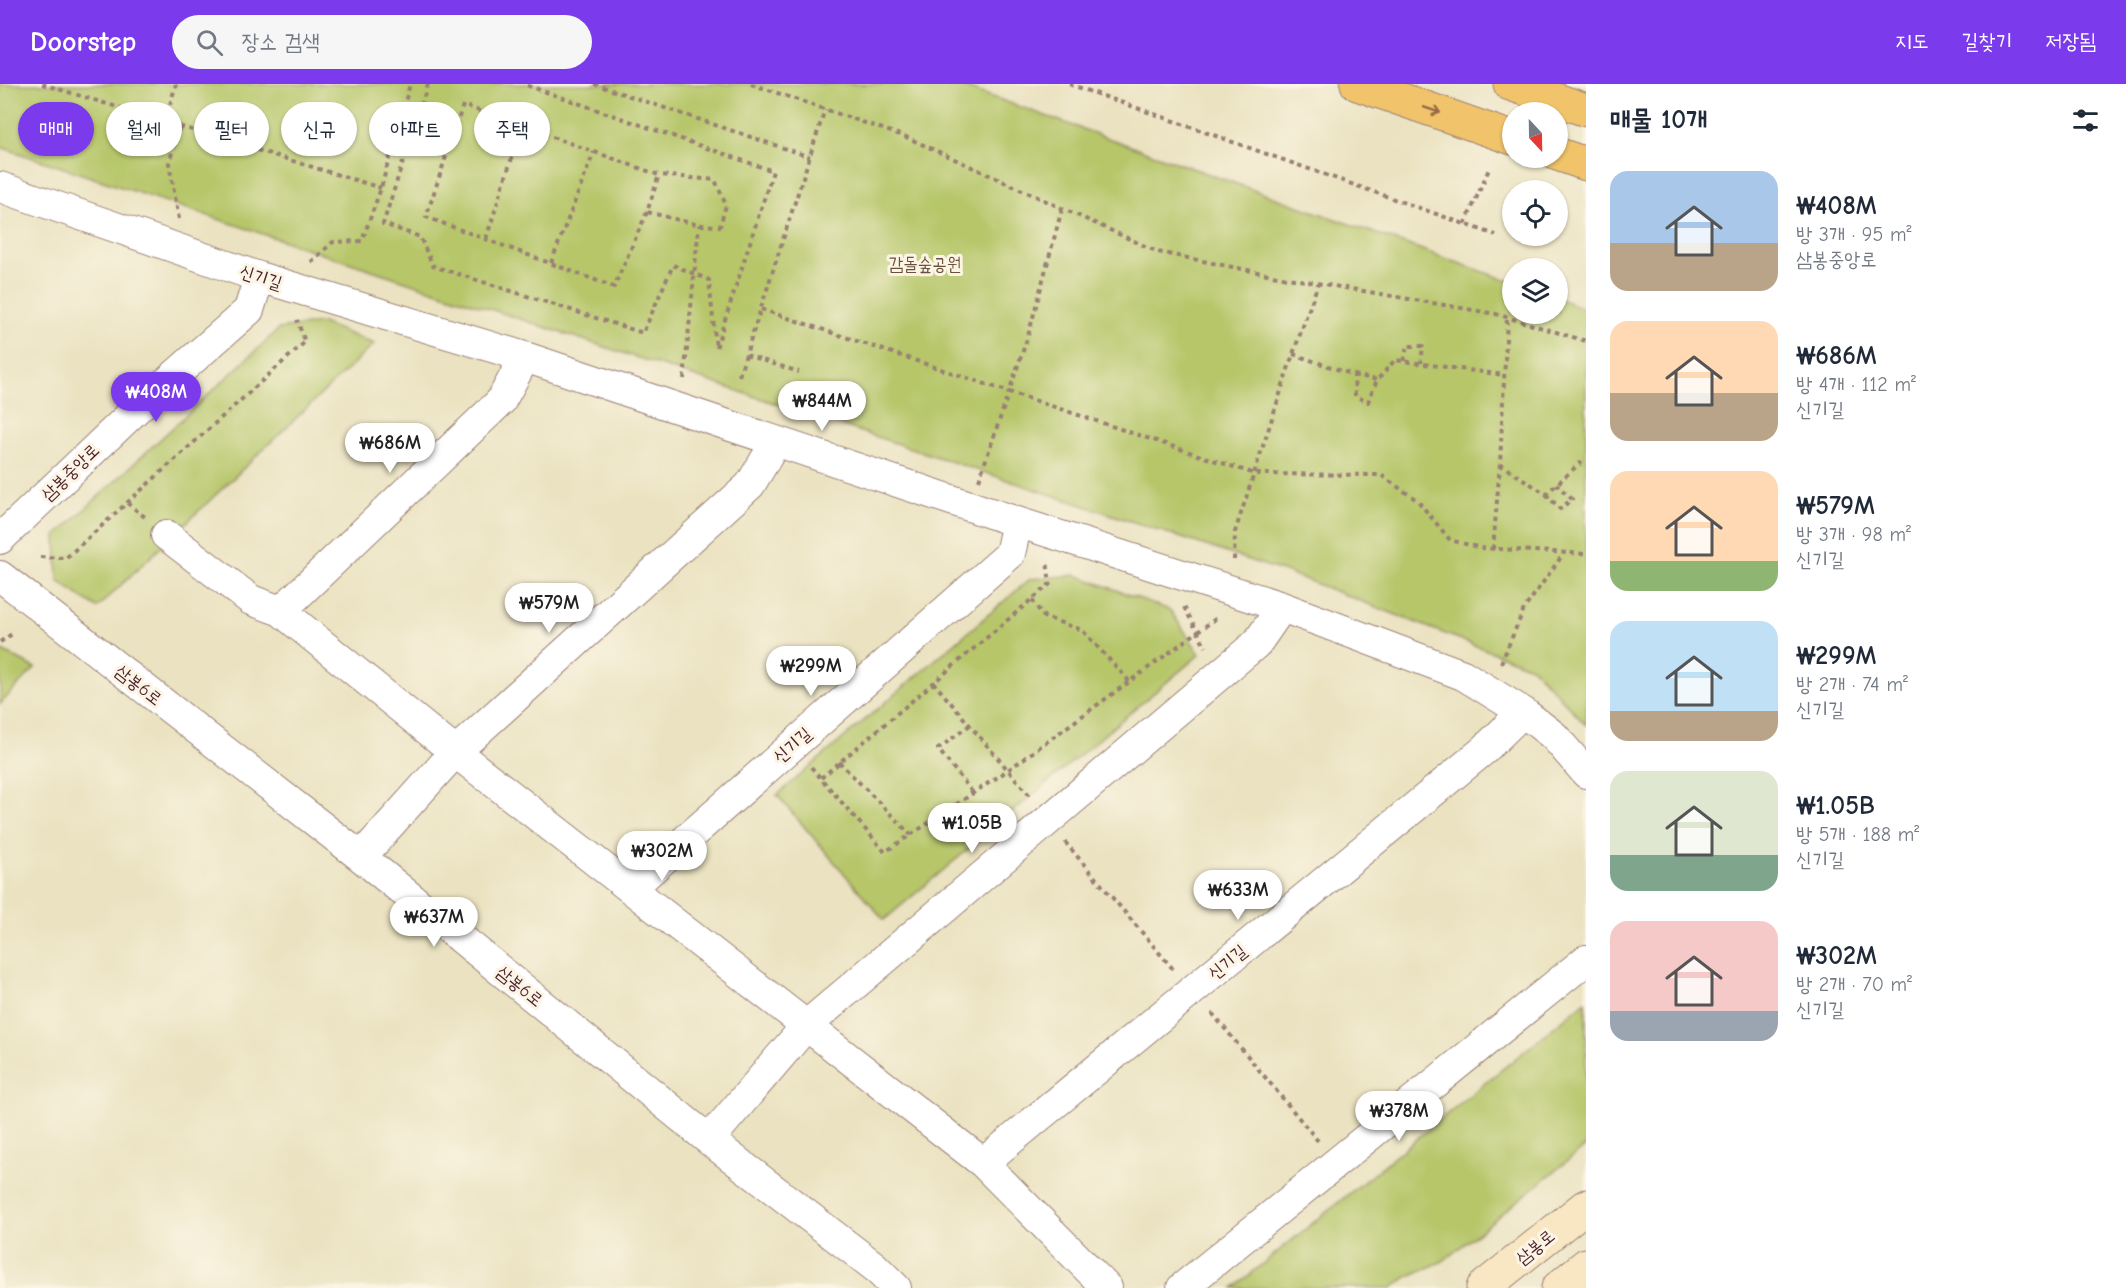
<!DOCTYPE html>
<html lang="ko">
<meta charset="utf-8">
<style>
body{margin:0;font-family:"Comic Neue","Poor Story",sans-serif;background:#f6f6f7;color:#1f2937;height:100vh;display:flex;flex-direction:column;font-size:22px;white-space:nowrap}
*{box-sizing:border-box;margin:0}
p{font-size:20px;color:#747a83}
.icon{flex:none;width:33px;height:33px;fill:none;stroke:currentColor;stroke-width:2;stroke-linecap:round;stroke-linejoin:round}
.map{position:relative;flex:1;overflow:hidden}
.drawer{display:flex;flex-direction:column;background:#fff;width:540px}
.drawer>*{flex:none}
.guide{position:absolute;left:18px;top:18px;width:570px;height:54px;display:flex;gap:12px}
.needle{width:39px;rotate:158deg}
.controls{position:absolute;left:1502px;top:18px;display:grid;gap:12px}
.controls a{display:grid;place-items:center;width:66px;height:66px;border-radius:50%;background:#fff;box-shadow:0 2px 4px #0004;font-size:30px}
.price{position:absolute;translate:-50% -51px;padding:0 14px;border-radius:21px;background:#fff;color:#222;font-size:20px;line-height:39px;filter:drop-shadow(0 2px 3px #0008)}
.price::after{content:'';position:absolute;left:50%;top:36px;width:18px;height:14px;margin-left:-9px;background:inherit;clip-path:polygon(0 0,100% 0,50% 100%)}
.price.current{background:#7c3aed;color:#fff}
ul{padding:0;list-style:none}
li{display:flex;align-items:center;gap:18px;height:150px;padding:0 24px}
li span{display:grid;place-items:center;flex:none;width:168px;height:120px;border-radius:18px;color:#555}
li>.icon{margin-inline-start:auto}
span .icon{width:72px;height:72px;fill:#fffc;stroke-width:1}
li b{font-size:26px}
h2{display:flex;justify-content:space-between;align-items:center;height:72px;padding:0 24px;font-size:26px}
.chip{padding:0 21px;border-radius:27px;background:#fff;box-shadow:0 2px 4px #0004;font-size:21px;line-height:54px}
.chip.current{background:#7c3aed;color:#fff}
header{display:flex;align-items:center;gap:36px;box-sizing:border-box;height:84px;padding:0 30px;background:#7c3aed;color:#fff}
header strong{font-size:28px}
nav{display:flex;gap:33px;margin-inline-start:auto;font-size:21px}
.search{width:420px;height:54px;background:#f6f6f7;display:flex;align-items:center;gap:15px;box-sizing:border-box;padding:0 21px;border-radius:33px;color:#747a83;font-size:22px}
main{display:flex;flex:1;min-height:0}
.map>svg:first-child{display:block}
.green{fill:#b6c669;stroke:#80724a;stroke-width:1.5}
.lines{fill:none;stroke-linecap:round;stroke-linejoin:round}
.street-casing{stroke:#9a8076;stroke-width:32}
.secondary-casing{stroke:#9a8076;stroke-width:35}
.highway-casing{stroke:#9a8076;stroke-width:35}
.path{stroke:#9a8076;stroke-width:4;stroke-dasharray:4.5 4.5;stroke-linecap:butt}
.street{stroke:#fff;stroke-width:30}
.secondary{stroke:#f9e7c3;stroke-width:33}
.highway{stroke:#f1c36a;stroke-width:33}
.oneway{stroke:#956947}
.labels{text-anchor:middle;stroke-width:6;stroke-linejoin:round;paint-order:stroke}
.park-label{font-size:18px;fill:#6a513e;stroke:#fcf5e5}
.street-label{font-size:18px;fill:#4a1f2b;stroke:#fcf5e5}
</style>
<header>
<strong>Doorstep</strong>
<div class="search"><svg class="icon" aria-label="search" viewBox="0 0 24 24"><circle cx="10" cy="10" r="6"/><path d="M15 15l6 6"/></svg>장소 검색</div>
<nav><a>지도</a><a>길찾기</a><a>저장됨</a></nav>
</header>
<main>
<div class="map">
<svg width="1586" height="1204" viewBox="0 0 1586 1204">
<rect width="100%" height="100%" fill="#fcf5e5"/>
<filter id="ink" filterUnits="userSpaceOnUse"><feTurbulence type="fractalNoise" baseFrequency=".0167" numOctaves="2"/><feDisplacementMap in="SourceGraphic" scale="12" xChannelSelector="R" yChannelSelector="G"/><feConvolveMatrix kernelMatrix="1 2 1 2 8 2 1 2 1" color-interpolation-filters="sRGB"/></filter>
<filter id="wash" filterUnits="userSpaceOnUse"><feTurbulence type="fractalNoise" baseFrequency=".008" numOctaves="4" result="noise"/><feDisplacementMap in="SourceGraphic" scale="24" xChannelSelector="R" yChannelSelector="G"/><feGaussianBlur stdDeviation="1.35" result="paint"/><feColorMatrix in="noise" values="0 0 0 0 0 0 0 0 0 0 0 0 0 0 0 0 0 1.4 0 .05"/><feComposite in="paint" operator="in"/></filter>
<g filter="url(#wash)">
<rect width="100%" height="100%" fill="#eae2c0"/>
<!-- green -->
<path class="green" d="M 0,0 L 956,0 L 1512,198 L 1512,230 L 1557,230 L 1557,214 L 1586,225 L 1586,641 L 1533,584 L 1291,490 L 0,63 Z
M 322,239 L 374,260 L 97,524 L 58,497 L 56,452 L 279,245 Z
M 1076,491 L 1170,526 L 1200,570 L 884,836 L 777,711 L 1030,495 Z
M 0,566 L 35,584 L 0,620 Z
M 1586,917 L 1586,1062 L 1443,1177 L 1407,1193 L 1392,1204 L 1233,1204 Z"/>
</g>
<g filter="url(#ink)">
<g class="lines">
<!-- street casing -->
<g class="street-casing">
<path id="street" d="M 0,103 L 259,193 L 525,273 L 1017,438 L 1282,523 L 1463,591 L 1523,628 L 1554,652 L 1586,689
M 166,451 L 251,516 L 281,527 L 455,668 L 983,1079 L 1107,1204
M 0,455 L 142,320 L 249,226 L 259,193
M 0,492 L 361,773 L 709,1056 L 875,1183 L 896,1204
M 281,527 L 501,317 L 525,273
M 361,773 L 455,668 L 750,401 L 776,358
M 631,804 L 1010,470 L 1017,438
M 709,1056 L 806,942 L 1257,559 L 1282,523
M 983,1079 L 1484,666 L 1523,628
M 1182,1204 L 1586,876"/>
</g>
<!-- secondary casing -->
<g class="secondary-casing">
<path id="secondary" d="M 1483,1204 L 1586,1122
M 1558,1204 L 1586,1181"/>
</g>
<!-- highway casing -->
<g class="highway-casing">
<path id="highway" d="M 1357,0 L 1512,54
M 1510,0 L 1586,26
M 1557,70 L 1586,80"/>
</g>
<!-- path -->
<path class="path" d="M 42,0 L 381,104
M 428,0 L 383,140 L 420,153 L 433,182 L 643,249 L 673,181 L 709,196 L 716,264 L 773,87 L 523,0
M 594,0 L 810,73
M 751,0 L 906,53 L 1158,168 L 1282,193 L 1496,230 L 1586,257
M 1069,0 L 1496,151
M 165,38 L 176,0
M 647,128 L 614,203 L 426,133 L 463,21 L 659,91 L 647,128 L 699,141 L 720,142 L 726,121 L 715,96 L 659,91
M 179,135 L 169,79 L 180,42
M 1465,140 L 1489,85
M 486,155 L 522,42
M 311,178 L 333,158 L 362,157 L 381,104 L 410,0
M 551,179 L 594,68
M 761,225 L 1255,390 L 1381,391 L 1418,417 L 1450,456 L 1481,464 L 1586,470
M 1293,270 L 1354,291 L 1355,312 L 1368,318 L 1377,296 L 1395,276 L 1504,291
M 746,271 L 799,288
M 1404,277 L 1407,262 L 1423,262 L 1421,279
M 1354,291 L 1377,296
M 739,292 L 825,25
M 684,295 L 699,141
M 1500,380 L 1546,410 L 1580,379 L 1586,382
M 979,396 L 1028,252 L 1062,125
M 1546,410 L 1560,425 L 1572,415 L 1556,400
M 127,419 L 145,433
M 1493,465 L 1500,380 L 1507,234
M 40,473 L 66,474 L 305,258 L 297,236
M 1234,476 L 1235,448 L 1293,270 L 1318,200
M 1032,516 L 1044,533 L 1082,546 L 1130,598
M 1184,523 L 1206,563
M 0,558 L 12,550
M 1501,579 L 1524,525 L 1564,469
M 933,598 L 1031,713
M 970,641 L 938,665 L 973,709
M 839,678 L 911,751
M 811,683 L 885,768 L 1008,686 L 1218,533
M 821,694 L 1050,500 L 1047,477
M 1065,758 L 1173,885
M 1212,929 L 1318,1057"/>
<!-- street -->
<use href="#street" class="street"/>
<!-- secondary -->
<use href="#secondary" class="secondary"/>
<!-- highway -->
<use href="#highway" class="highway"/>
</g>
<!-- one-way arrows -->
<defs><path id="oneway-shaft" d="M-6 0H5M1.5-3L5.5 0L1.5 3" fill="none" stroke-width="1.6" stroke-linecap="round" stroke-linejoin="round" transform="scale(1.5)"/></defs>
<use class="oneway" href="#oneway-shaft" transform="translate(1432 26) rotate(19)"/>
</g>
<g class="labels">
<!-- park labels -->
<g class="park-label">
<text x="925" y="186">감돌숲공원</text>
</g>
<!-- street labels -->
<g class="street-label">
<text transform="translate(261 193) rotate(18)" y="6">신기길</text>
<text transform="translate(70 388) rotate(-44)" y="6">삼봉중앙로</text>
<text transform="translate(139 601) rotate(38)" y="6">삼봉6로</text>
<text transform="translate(792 661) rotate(-41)" y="6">신기길</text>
<text transform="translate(1227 878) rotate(-39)" y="6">신기길</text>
<text transform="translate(520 902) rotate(39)" y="6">삼봉6로</text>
<text transform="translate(1535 1163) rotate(-39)" y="6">삼봉로</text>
</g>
</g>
</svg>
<div class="controls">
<a><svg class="needle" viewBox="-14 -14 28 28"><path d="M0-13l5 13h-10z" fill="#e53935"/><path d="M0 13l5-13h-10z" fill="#747a83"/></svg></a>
<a><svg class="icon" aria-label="locate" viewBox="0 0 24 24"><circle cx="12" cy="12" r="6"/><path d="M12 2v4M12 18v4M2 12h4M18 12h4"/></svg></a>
<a><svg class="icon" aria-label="layers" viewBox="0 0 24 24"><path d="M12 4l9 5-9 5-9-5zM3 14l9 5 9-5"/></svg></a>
</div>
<b class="price current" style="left:156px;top:339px">₩408M</b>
<b class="price" style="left:822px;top:348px">₩844M</b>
<b class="price" style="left:390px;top:390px">₩686M</b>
<b class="price" style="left:549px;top:550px">₩579M</b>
<b class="price" style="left:811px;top:613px">₩299M</b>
<b class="price" style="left:972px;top:770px">₩1.05B</b>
<b class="price" style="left:662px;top:798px">₩302M</b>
<b class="price" style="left:1238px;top:837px">₩633M</b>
<b class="price" style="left:434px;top:864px">₩637M</b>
<b class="price" style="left:1399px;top:1058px">₩378M</b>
<div class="guide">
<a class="chip current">매매</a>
<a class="chip">월세</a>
<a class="chip">필터</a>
<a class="chip">신규</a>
<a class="chip">아파트</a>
<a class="chip">주택</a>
</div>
</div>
<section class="drawer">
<h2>매물 10개<svg class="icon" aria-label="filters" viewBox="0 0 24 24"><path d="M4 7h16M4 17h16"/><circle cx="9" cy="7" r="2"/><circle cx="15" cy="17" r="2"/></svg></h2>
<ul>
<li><span style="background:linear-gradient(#a9c7e8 60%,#b9a48a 0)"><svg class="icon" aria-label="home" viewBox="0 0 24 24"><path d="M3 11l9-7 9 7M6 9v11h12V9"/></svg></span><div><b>₩408M</b><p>방 3개 · 95 m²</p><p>삼봉중앙로</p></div></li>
<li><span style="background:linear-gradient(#ffd9b3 60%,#b9a48a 0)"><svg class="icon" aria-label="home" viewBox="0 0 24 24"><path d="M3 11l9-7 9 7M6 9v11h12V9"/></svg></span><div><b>₩686M</b><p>방 4개 · 112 m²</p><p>신기길</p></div></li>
<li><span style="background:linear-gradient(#ffd9b3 75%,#8fb573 0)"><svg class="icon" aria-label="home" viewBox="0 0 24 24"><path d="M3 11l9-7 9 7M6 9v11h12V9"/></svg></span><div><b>₩579M</b><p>방 3개 · 98 m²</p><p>신기길</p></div></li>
<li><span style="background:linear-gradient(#bfe0f5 75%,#b9a48a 0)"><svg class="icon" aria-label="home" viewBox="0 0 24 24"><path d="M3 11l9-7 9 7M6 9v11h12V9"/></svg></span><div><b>₩299M</b><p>방 2개 · 74 m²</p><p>신기길</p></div></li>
<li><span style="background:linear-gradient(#dfe7d0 70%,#7fa58c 0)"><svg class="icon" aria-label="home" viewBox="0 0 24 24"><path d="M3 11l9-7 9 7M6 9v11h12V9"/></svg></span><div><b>₩1.05B</b><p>방 5개 · 188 m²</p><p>신기길</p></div></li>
<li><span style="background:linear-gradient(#f6c9c9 75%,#9aa5b1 0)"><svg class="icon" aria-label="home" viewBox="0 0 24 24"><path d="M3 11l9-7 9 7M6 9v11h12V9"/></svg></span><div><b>₩302M</b><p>방 2개 · 70 m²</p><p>신기길</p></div></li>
</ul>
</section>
</main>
